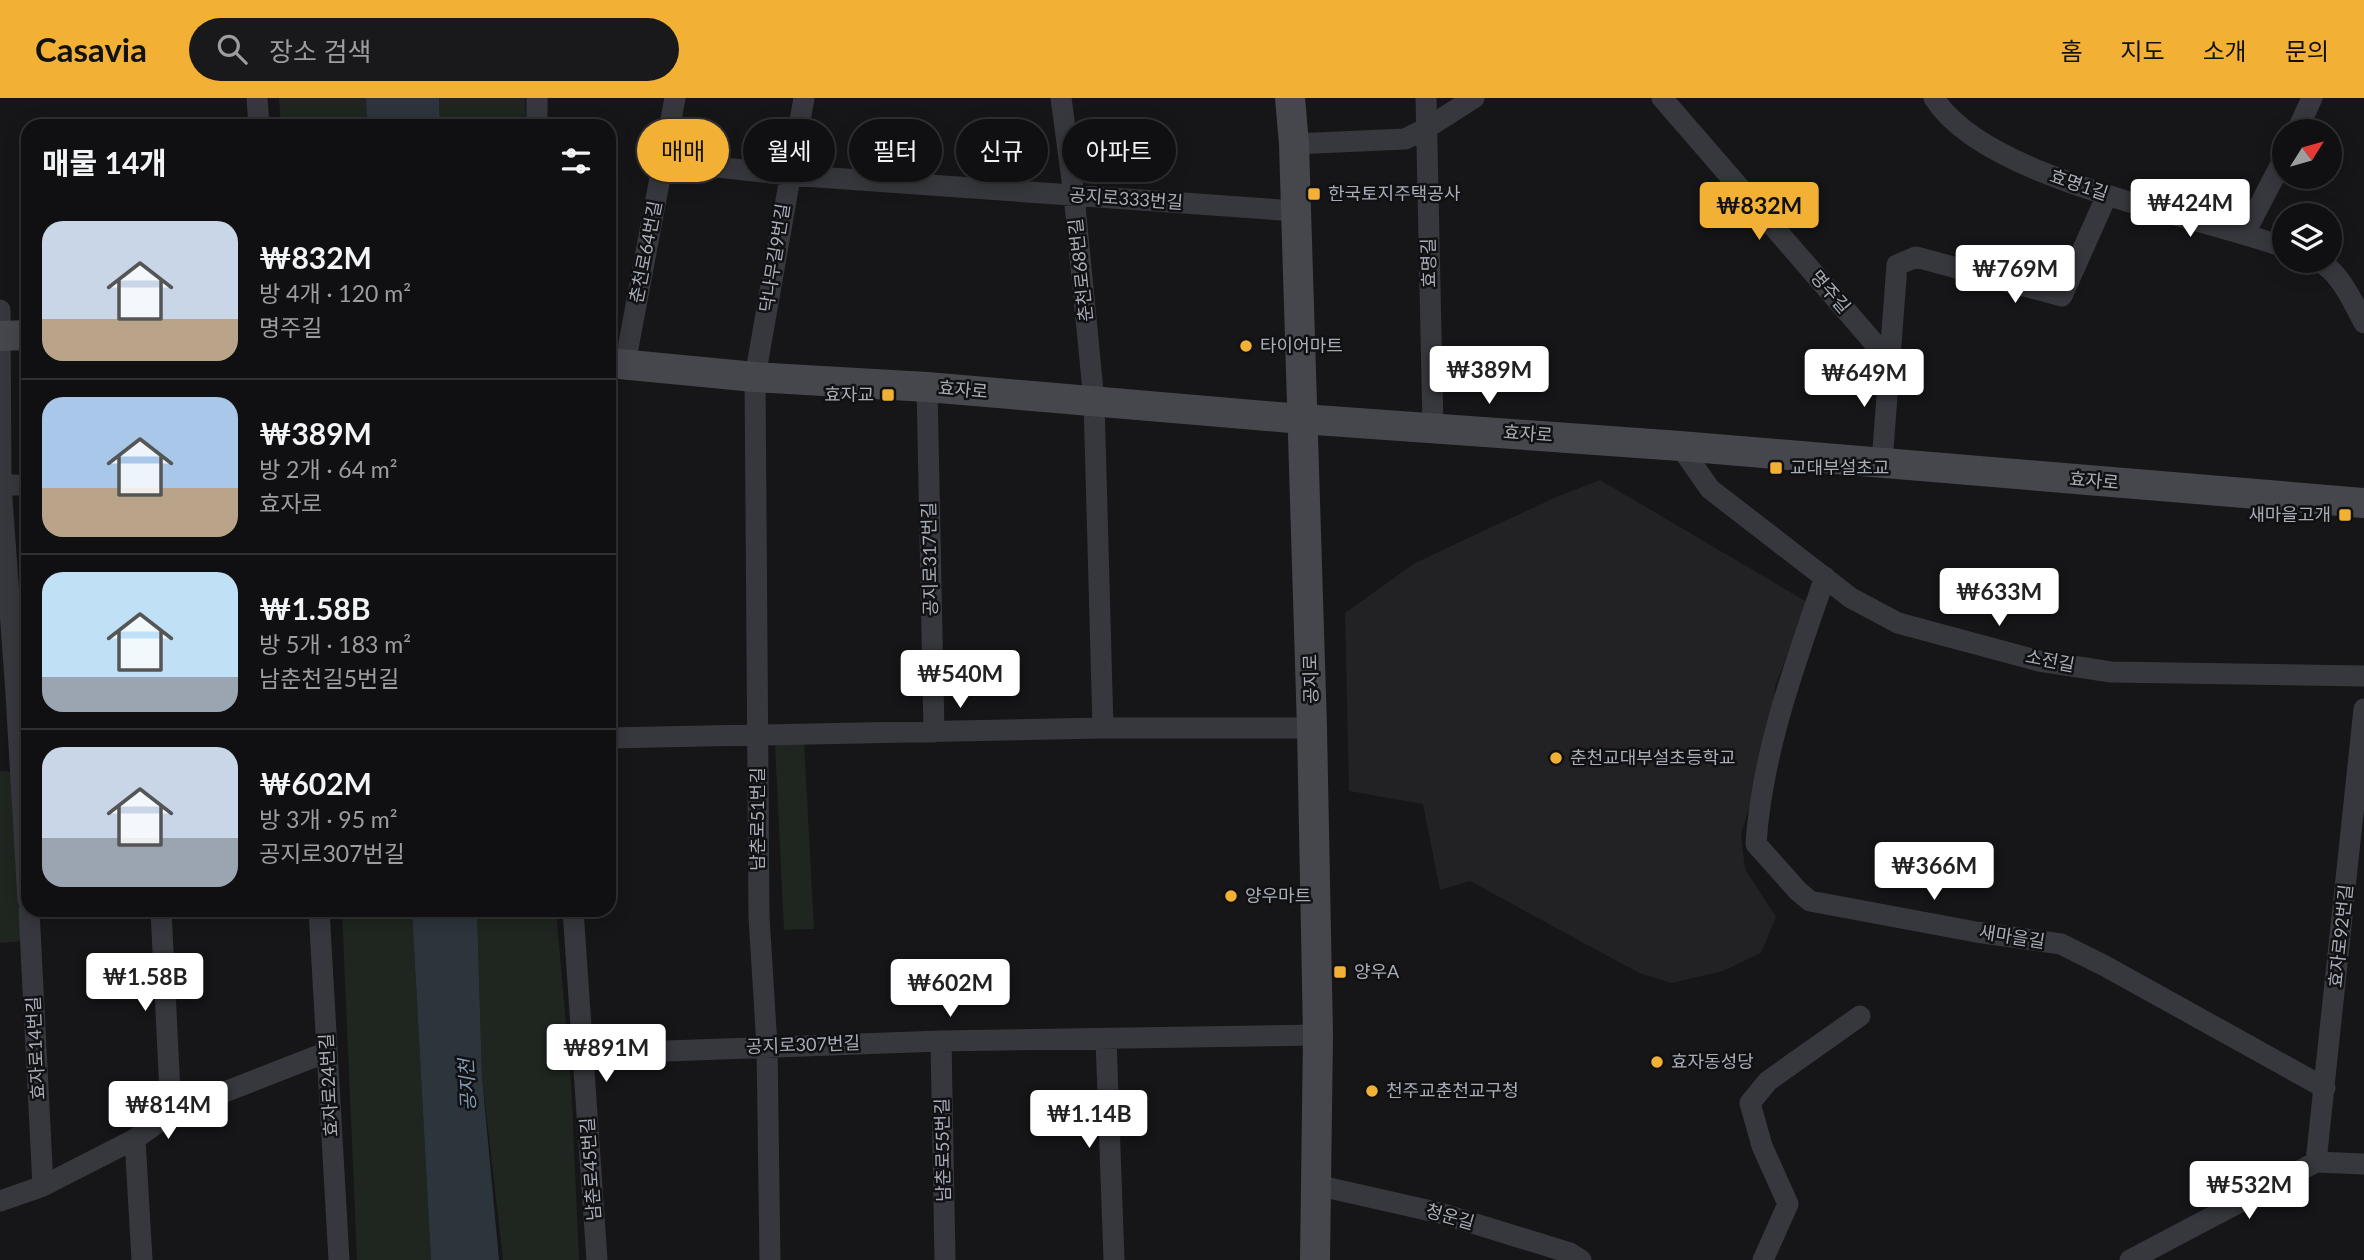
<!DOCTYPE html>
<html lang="ko">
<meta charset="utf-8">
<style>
body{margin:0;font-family:Lato,"Noto Sans KR",sans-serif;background:#19191b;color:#f1f3f6;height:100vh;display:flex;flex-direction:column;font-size:26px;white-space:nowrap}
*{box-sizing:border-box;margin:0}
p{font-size:23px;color:#9c9d9f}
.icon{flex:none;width:38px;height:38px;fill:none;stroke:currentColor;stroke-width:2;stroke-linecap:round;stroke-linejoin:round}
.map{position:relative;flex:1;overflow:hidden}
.details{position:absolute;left:21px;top:21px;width:595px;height:798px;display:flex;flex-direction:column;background:#101012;border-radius:21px;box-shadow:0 4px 18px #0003,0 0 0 2px #303032}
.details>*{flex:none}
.top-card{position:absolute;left:637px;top:21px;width:665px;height:63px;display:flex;gap:14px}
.needle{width:46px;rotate:53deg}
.tools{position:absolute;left:2272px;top:21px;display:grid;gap:14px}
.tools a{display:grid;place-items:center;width:70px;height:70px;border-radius:50%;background:#101012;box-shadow:0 4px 18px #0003,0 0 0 2px #303032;font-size:35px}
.price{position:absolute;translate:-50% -60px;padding:0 16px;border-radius:7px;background:#fff;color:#222;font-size:23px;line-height:46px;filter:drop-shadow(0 2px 4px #0008)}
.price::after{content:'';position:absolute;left:50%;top:42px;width:21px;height:16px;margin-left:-10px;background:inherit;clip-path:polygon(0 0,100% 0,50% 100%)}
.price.selected{background:#f2b134;color:#111}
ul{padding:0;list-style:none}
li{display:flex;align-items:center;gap:21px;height:175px;padding:0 21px}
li+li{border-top:2px solid #303032}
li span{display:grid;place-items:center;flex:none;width:196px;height:140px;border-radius:21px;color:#555}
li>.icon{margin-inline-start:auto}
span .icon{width:84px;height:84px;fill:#fffc;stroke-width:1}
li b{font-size:30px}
h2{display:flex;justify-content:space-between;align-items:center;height:84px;padding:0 21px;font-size:30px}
.tag{padding:0 24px;border-radius:32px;background:#101012;box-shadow:0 4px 18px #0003,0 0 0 2px #303032;font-size:24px;line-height:63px}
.tag.selected{background:#f2b134;color:#111}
header{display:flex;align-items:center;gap:42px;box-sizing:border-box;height:98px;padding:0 35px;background:#f2b134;color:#111}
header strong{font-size:33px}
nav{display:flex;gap:38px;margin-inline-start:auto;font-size:24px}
.search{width:490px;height:63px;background:#19191b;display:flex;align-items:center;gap:18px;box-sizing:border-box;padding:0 24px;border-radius:38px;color:#9c9d9f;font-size:26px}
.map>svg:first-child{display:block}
.built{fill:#222225}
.green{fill:#1e261f}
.water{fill:#2c353c}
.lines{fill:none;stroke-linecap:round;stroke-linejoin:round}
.street{stroke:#37383d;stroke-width:21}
.secondary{stroke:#45474d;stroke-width:30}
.poi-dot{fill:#f2b134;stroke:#111113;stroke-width:2.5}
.labels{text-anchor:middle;stroke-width:5;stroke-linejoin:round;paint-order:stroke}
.street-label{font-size:18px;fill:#a8adb8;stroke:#111113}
.poi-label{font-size:18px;fill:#a8adb8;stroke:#111113;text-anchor:start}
.water-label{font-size:19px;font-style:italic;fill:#7f9bb3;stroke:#111113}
</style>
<header>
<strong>Casavia</strong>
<div class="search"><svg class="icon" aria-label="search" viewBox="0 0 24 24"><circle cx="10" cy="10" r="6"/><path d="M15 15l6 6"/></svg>장소 검색</div>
<nav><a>홈</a><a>지도</a><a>소개</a><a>문의</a></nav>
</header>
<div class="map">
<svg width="2364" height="1162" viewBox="0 0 2364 1162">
<rect width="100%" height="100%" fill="#161618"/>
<!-- built -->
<path class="built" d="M 1600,382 L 1807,504 L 1775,589 L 1774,627 L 1741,737 L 1745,771 L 1776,819 L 1761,855 L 1723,873 L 1672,885 L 1639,875 L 1470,783 L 1440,792 L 1423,706 L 1349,693 L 1345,515 L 1415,465 L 1554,400 Z"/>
<!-- green -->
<path class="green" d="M 279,0 L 366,0 L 367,28 L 281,28 Z
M 439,0 L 525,0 L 526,28 L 440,28 Z
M 804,643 L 814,831 L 784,832 L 775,645 Z
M 0,673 L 14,674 L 23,843 L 0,845 Z
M 342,812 L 412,812 L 431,1162 L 357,1162 Z
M 477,812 L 556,812 L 571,983 L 579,1162 L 503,1162 L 482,979 Z"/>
<!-- water -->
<path class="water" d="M 366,0 L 439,0 L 440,28 L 367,28 Z
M 412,812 L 477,812 L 482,979 L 499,1162 L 431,1162 Z"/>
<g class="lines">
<!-- street -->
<path class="street" d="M 257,0 L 259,28
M 537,0 L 537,28
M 1061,0 L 1074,97 L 1094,303 L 1103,630
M 1426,0 L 1433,329
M 1662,0 L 1888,261
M 1934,0 C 1985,82 2193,116 2284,149
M 2297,33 L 2312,0
M 1294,46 L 1405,41 L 1427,30 L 1474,0
M 663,63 L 789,77 L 1296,113
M 2245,135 L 2284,60
M 2318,163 C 2339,172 2354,206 2364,225
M 0,212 L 1,387 L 16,596 L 28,802
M 625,266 L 675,0
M 927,289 L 934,634
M 1680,348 L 1710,391 L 1851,500 L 1898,525 L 2039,563 L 2111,574 L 2364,578
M 1882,364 L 1897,167 L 1916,159 L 2062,198 L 2107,97
M 0,387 L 28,387
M 1825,479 C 1795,566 1762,654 1756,746 L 1798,793 L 1810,803 L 1976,834 L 2061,846 L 2105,868 L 2325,990
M 609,640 L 1103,630 L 1312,630
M 29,812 L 43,1088
M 161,812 L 171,1015
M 319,812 L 339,1162
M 573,812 L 597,1162
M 1106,941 L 1114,1162
M 941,943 L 945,1162
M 583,956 L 941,943 L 1318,937
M 135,1041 L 142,1162
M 2316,1064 L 2364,611
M 1316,1087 L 1440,1115 L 1570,1155 L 1581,1162
M 0,1103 L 43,1088 L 135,1041 L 171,1015 L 327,954
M 770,1162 L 767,948 L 759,819 L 755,279 L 804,0
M 1763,1162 L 1788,1106 L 1762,1048 L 1750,1005 L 1768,983 L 1860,918
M 2130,1162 L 2316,1064 L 2364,1066"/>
<!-- secondary -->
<path class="secondary" d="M 1290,0 L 1294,46 L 1312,630 L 1318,937 L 1315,1162
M 0,238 L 28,237
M 609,265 L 755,279 L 927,289 L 1302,321 L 1680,348 L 2364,405"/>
</g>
<!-- markers -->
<g class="poi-dot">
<rect x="1307" y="89" width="14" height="14" rx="3.5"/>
<circle cx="1246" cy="248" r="7"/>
<rect x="881" y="290" width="14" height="14" rx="3.5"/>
<rect x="1769" y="363" width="14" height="14" rx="3.5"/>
<rect x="2338" y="410" width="14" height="14" rx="3.5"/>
<circle cx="1556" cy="660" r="7"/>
<circle cx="1231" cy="798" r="7"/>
<rect x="1333" y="867" width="14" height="14" rx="3.5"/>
<circle cx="1657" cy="964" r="7"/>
<circle cx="1372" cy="993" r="7"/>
</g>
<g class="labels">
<!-- street labels -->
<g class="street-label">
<text transform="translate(2079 87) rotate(19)" y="6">효명1길</text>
<text transform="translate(1126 101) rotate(4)" y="6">공지로333번길</text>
<text transform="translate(646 154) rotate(-79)" y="6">춘천로64번길</text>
<text transform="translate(775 160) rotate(-81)" y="6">닥나무길9번길</text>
<text transform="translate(1429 165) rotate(-91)" y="6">효명길</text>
<text transform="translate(1081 172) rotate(-96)" y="6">춘천로68번길</text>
<text transform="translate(1830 194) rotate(49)" y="6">명주길</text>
<text transform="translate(963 292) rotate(5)" y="6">효자로</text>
<text transform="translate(1528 336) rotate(4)" y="6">효자로</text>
<text transform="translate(2094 383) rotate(5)" y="6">효자로</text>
<text transform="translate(930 461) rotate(-91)" y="6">공지로317번길</text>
<text transform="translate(2050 563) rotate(11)" y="6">소전길</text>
<text transform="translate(1311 581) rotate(-91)" y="6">공지로</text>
<text transform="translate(758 721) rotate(-90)" y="6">남춘로51번길</text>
<text transform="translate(2341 838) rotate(-84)" y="6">효자로92번길</text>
<text transform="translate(2012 839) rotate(9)" y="6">새마을길</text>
<text transform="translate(803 947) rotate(-2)" y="6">공지로307번길</text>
<text transform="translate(36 950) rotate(-93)" y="6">효자로14번길</text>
<text transform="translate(329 987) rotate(-93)" y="6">효자로24번길</text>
<text transform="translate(943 1052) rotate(-91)" y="6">남춘로55번길</text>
<text transform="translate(591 1071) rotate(-94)" y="6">남춘로45번길</text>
<text transform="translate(1450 1119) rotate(16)" y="6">청운길</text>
</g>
<!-- poi labels -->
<g class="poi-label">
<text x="1328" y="102">한국토지주택공사</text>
<text x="1260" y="254">타이어마트</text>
<text x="874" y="303" text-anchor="end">효자교</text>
<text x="1790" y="376">교대부설초교</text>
<text x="2331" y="423" text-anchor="end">새마을고개</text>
<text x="1570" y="666">춘천교대부설초등학교</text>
<text x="1245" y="804">양우마트</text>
<text x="1354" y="880">양우A</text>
<text x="1671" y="970">효자동성당</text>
<text x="1386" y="999">천주교춘천교구청</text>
</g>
<!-- water labels -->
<g class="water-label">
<text transform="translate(467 987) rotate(-93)" y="7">공지천</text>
</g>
</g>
</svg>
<div class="tools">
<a><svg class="needle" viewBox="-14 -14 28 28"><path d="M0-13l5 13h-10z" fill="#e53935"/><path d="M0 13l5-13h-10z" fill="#9c9d9f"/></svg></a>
<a><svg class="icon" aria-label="layers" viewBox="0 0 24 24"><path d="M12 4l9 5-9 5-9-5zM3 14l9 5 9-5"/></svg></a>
</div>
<b class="price" style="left:2190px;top:141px">₩424M</b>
<b class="price selected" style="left:1759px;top:144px">₩832M</b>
<b class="price" style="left:2015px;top:207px">₩769M</b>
<b class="price" style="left:1489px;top:308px">₩389M</b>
<b class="price" style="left:1864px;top:311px">₩649M</b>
<b class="price" style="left:1999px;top:530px">₩633M</b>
<b class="price" style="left:960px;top:612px">₩540M</b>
<b class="price" style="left:1934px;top:804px">₩366M</b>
<b class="price" style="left:145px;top:915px">₩1.58B</b>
<b class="price" style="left:950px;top:921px">₩602M</b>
<b class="price" style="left:606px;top:986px">₩891M</b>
<b class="price" style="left:168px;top:1043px">₩814M</b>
<b class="price" style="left:1089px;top:1052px">₩1.14B</b>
<b class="price" style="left:2249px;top:1123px">₩532M</b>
<div class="top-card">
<a class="tag selected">매매</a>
<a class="tag">월세</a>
<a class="tag">필터</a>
<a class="tag">신규</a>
<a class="tag">아파트</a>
</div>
<section class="details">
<h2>매물 14개<svg class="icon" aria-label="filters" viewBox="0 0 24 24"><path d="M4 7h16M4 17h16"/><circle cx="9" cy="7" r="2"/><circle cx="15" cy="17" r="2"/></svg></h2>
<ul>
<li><span style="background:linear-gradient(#c9d6e8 70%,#b9a48a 0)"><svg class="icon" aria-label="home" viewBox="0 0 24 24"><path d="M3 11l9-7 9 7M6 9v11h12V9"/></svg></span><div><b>₩832M</b><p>방 4개 · 120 m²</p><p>명주길</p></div></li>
<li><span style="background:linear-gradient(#a9c7e8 65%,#b9a48a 0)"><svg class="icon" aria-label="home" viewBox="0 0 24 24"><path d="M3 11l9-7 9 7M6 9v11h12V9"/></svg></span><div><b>₩389M</b><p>방 2개 · 64 m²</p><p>효자로</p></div></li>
<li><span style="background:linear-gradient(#bfe0f5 75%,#9aa5b1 0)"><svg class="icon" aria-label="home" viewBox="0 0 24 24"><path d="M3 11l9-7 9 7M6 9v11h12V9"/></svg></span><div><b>₩1.58B</b><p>방 5개 · 183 m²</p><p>남춘천길5번길</p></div></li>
<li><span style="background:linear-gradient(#c9d6e8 65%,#9aa5b1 0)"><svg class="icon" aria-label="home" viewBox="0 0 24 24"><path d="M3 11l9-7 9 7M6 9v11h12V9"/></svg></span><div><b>₩602M</b><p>방 3개 · 95 m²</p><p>공지로307번길</p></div></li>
</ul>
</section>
</div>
